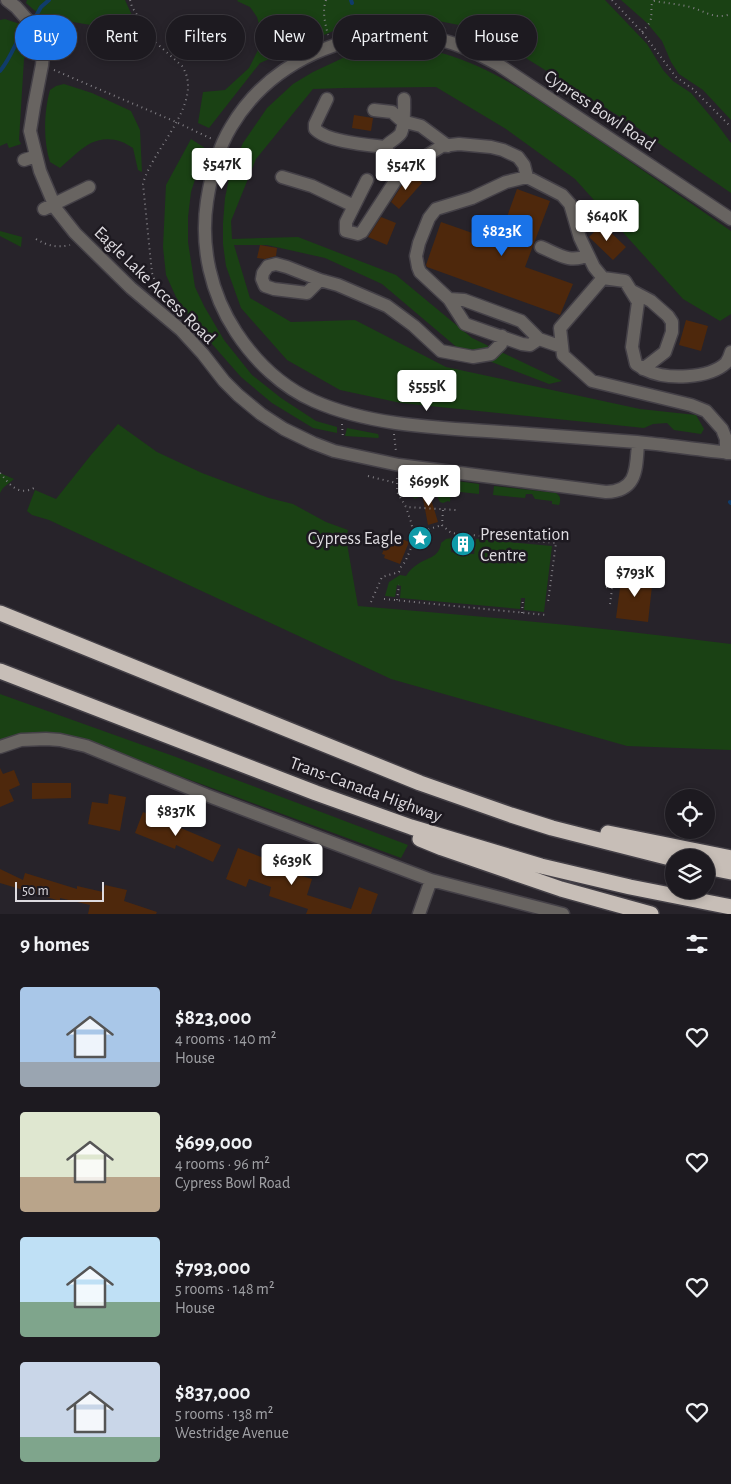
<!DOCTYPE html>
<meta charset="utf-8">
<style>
body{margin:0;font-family:"Alegreya Sans",sans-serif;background:#252329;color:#f1f3f6;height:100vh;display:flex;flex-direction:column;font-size:19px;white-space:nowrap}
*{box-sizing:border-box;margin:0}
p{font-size:16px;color:#a0a1a5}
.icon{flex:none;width:28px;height:28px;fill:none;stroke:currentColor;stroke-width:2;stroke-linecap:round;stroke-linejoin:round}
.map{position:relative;height:914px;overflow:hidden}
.sheet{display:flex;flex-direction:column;background:#1d1a20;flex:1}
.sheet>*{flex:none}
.banner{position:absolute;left:15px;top:15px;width:701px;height:45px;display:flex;gap:10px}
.fabs{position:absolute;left:665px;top:789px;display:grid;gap:10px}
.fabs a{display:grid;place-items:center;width:50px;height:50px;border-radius:50%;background:#1d1a20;box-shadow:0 2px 8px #0003,0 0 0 1px #3b383e;font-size:25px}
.scale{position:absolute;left:15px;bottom:12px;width:89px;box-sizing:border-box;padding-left:5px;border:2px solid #dedbe0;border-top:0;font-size:14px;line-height:18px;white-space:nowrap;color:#dedbe0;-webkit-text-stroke:4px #1d1920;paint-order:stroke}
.price{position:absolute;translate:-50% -42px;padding:0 11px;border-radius:5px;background:#fff;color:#222;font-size:16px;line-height:32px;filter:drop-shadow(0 1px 2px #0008)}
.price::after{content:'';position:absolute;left:50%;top:30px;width:15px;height:11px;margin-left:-8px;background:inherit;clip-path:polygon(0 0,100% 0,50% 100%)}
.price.on{background:#1a73e8;color:#fff}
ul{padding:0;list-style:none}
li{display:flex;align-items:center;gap:15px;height:125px;padding:0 20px}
li span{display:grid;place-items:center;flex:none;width:140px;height:100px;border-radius:5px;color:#555}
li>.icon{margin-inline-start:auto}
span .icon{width:60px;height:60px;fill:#fffc;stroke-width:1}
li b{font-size:21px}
h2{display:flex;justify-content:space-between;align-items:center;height:60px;padding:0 20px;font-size:21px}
.pill{padding:0 18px;border-radius:22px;background:#1d1a20;box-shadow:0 2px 8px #0003,0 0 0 1px #3b383e;font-size:18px;line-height:45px}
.pill.on{background:#1a73e8;color:#fff}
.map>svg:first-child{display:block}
.green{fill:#1a4114}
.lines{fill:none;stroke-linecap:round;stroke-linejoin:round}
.stream{stroke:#103c6a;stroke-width:4}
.building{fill:#4e280c}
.minor-casing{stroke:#444047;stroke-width:15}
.highway-casing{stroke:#444047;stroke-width:18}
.path{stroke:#838086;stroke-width:2;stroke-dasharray:1 4;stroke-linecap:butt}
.minor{stroke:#686461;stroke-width:12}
.highway{stroke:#c7beb7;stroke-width:15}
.labels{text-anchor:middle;stroke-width:5;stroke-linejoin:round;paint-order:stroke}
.street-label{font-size:18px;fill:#dedbe0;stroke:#1d1920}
.poi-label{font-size:18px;fill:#dedbe0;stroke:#1d1920;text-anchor:start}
</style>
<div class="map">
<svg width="731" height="914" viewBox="0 0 731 914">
<rect width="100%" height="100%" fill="#27232a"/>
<!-- green -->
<path class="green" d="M 27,0 L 125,0 L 135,22 L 146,34 L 42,17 L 26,3 Z
M 238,0 L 605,0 L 647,44 L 663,70 L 673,81 L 691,93 L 717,124 L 731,143 L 731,193 L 664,147 L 641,130 L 513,50 L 486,35 L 459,25 L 433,20 L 393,19 L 375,20 L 340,28 L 260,63 L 209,128 L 198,123 L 203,92 L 225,90 L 249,68 L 258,50 L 261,31 L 257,17 L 250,7 L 237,1 Z
M 621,0 L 731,0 L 731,120 L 703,90 L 679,74 L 671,62 L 662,41 L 647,23 Z
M 5,19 L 23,25 L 33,48 L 29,48 L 24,59 L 19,140 L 21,144 L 9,148 L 7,143 L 0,146 L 0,20 Z
M 373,49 C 397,49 422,47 445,54 C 490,67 529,94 568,120 C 623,156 677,194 731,231 L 731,314 L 720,321 L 683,299 L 575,179 L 506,129 L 436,87 L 343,88 L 313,89 L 256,159 L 231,221 L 232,239 L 298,237 L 396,275 L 472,338 L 562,381 L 549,384 L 460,350 L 382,284 L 325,258 L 267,245 L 234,245 L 250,298 L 291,322 L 355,320 L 446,367 L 640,409 L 696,415 L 704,429 L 701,434 L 674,430 L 667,423 L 653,424 L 644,428 L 401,403 L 340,390 L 287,360 L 241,308 L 226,266 L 223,244 L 223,223 L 225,198 L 231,169 L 243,143 L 267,108 L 293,84 L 313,72 L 345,57 Z
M 64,84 L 92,93 L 131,111 L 140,130 L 142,172 L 138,170 L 133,148 C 121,139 105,136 91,143 C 81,148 69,160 60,168 L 50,162 C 43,141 44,111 50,90 L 56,86 Z
M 191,139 L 205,148 L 191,192 L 188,217 L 188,242 L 195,287 L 204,306 L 224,340 L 252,375 L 281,398 L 316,421 L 337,427 L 337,433 L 313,428 L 272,403 L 241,377 L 212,344 L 186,312 L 176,297 L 166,275 L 163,247 L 166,185 Z
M 0,231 L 22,237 L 21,247 L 0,236 Z
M 118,424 L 157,452 L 202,473 L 269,498 L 293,504 L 326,522 L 348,530 L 346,538 L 358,606 C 482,616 607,628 731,644 L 731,750 L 627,746 L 391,679 L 49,520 L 32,515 L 27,511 L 35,490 L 56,499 L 91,455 Z
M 347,428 L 378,434 L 379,437 L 378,438 L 345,436 Z
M 0,473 L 14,479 L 3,488 L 0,493 Z
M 404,474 L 479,484 L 479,494 L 451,491 L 450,502 L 448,501 L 443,503 L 440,502 L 437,496 L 422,497 L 420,494 L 419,497 L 414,499 L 412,493 L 420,487 L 422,483 L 410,492 L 407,490 L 403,493 C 400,490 400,484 400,480 L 405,478 Z
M 494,486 L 556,493 C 561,497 561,499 559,505 L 552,504 L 552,501 L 535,499 L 532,494 L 526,494 L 525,498 L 493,495 Z
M 452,538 L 451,552 L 474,554 L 476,539 L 552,546 L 544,612 L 524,610 L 525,598 L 521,598 L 520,609 L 400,598 L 401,586 L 397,585 L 395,597 L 385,596 L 389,582 L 400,575 L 406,576 C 409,571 413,567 418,564 C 428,557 439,558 441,543 L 446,539 Z
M 0,694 L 176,757 L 408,845 L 401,858 L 82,740 L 0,742 Z"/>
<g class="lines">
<!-- stream -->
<path class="stream" d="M 351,0 L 352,3
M 36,16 L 41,7 L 49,0
M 0,71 C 11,58 16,41 25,27
M 730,502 L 731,503"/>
</g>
<!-- building -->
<path class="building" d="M 354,115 L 373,118 L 371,131 L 352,128 Z
M 413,174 L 422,183 L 399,209 L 391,202 L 406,179 Z
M 517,189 L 550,201 L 525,267 L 573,284 L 560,315 L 427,267 L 426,265 L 441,222 L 498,242 Z
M 381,217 L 396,223 L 387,245 L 368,237 Z
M 602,224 L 626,247 L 613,260 L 589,237 Z
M 260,245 L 277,248 L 276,256 L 265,259 L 257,258 Z
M 686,320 L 708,326 L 701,351 L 679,345 Z
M 427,486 L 438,522 L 428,525 L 421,488 Z
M 390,534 L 409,542 L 400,564 L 384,558 L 385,555 L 382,554 Z
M 622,573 L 653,577 L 648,622 L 616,618 Z
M 0,768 L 3,774 L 14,770 L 20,785 L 9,790 L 14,801 L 0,807 Z
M 32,783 L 71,783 L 71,798 L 32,799 Z
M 109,794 L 126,797 L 120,831 L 88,824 L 92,802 L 108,804 Z
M 143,812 L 221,845 L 213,862 L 176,845 L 175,849 L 135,833 Z
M 238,848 L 274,862 L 272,867 L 312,879 L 307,895 L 351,909 L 359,887 L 378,894 L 371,914 L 306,914 L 308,909 L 269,896 L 271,887 L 249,879 L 246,887 L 226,879 Z
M 0,869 L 23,880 L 25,873 L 77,889 L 77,886 L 103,892 L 105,885 L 127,890 L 124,901 L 157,912 L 156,914 L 88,914 L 90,905 L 60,898 L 60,901 L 0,883 Z"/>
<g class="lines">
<!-- minor casing -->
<g class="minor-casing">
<path id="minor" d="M 7,0 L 16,7 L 32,25 L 37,33 L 41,44 L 43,54 L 42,65 L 34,106 L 30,131 L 40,171 L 56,209 L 75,233 L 131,288 L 181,330 L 203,354 L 224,381 L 238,395 L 261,414 L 284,429 L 313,443 L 334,451 L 399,465 L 606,492 C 638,491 636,468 638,443
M 327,99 L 315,124 L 315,129 C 327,142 368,145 385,147 L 401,172
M 374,110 L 392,112 L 402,121 L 421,126 L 448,146
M 385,147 C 389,142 398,138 401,133 C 405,124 404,109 404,99
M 24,160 L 36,156
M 282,177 L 312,186 L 354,206
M 367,180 L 346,222 L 346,231 L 358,234 L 362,232 L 401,172 L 442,146 L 459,144 L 491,147 L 503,150 L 518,157 L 524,165 L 527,177
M 44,209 L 89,187
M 731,219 L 499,65 C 475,52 452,40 425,37 C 350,26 270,61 231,127 C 217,150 211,175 207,201 C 200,247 211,294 236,332 C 255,361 282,387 314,401 C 375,428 450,428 516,433 C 556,436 596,439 637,442 C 668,445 700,450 731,453
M 541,247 C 558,254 570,264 588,255
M 603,278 L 625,281 L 638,302 L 632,347 L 636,364 C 639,366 642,368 646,370 C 666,380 709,379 726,363 C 728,360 730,356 731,352
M 320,280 L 307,293 L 274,289 L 265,286 L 262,279 L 263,273 L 268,266 L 276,264 L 287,267 L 320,280 L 338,285 L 387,306 L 414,326 L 441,351 L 473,357 L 491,354 L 501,344 L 502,336
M 632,291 L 651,301 L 668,316 L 672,322 L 672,332 L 665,352 L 643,369
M 449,299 L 464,300 L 521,321 L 539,339 L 562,347
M 539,339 L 530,345 L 522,344 L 465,324 L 449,299 L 420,272 L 418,267 L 416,256 L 419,243 L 429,218 L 436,209 L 472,198 L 506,182 L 527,177 L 562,195 L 570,204 L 580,238 L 594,267 L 603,278 L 560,328 L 563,355 L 592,381 L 691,405 L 706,411 L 722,429 L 726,439 L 726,453
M 0,747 L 21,740 L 46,739 L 60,740 L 86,746 L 206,795 L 431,880 L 563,914
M 419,914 L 431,880"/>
</g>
<!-- highway casing -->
<g class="highway-casing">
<path id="highway" d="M 0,613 L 420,783 L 511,815 L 552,828 L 674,859
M 0,671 L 316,793 L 411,827 L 541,866 L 630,887 L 731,907
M 608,833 L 731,858
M 420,839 L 442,848 L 561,889 L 651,914
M 706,867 L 731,872"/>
</g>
<!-- path -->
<path class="path" d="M 130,0 L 132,7 L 153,40 L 182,66 C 206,102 151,150 143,184 L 152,273 L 155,281 L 166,300
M 326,0 C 322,11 325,23 328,35
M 612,0 L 642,32 L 676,77 L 693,89 L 731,127
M 642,32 C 655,18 650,18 652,2 L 654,1 C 666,3 678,4 690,7 C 705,11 714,20 731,14
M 54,70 L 176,122 L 212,139
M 36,239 C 48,246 57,248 70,245
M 342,424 L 343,439
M 394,434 L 396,452
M 0,473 C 10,485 18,496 34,488
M 368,476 L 396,483
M 397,478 L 397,492 L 406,507 L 456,510
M 443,510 L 442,525 L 451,533 L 556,543 L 548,602
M 414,534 L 442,525
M 606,587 L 613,588
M 384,599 L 546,615
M 397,600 L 399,585
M 371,602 L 382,577 L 399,572 L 401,567 L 405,562 L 415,539 L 411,522 L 406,507
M 610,604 L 615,567 L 660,572
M 522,613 L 523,598"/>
<!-- minor -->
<use href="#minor" class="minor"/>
<!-- highway -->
<use href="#highway" class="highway"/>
</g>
<!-- icons -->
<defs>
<g id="sight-disc" transform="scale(1.25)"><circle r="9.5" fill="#0f9aa8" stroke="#1d1920"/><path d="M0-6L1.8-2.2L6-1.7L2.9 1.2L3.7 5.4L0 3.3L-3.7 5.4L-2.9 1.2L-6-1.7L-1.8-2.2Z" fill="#fff"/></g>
<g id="building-disc" transform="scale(1.25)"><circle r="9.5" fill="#0f9aa8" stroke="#1d1920"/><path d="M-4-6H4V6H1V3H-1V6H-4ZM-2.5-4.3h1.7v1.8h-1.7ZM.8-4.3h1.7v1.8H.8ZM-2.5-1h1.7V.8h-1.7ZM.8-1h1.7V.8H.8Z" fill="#fff"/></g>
</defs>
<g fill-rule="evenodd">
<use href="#sight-disc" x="420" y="538"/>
<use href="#building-disc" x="463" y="544"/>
</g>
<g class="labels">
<!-- street labels -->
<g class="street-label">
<text transform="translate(600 110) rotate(34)" y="6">Cypress Bowl Road</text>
<text transform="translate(155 285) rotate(44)" y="6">Eagle Lake Access Road</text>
<text transform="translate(366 789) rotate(20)" y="6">Trans-Canada Highway</text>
</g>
<!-- poi labels -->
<g class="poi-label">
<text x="480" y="540">Presentation<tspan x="480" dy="21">Centre</tspan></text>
<text x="402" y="544" text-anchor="end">Cypress Eagle</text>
</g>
</g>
</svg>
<div class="fabs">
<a><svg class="icon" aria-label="locate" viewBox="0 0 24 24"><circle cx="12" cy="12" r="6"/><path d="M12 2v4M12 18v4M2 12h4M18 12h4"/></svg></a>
<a><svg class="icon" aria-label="layers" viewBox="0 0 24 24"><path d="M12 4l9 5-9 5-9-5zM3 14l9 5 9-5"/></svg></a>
</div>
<div class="scale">50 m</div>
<b class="price" style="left:222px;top:190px">$547K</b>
<b class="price" style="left:406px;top:191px">$547K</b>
<b class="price" style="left:607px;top:242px">$640K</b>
<b class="price on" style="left:502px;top:257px">$823K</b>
<b class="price" style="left:427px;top:412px">$555K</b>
<b class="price" style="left:429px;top:507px">$699K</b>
<b class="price" style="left:635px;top:598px">$793K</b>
<b class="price" style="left:176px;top:837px">$837K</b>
<b class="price" style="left:292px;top:886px">$639K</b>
<div class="banner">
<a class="pill on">Buy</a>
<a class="pill">Rent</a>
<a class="pill">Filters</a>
<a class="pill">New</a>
<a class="pill">Apartment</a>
<a class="pill">House</a>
</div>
</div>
<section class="sheet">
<h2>9 homes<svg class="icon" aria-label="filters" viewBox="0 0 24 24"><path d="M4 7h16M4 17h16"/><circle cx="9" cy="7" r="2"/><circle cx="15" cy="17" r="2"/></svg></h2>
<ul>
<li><span style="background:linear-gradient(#a9c7e8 75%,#9aa5b1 0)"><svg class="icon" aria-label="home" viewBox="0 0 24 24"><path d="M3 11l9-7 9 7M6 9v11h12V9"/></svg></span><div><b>$823,000</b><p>4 rooms · 140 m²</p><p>House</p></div><svg class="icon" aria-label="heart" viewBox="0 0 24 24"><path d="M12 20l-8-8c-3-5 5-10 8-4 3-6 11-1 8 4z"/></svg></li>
<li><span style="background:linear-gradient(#dfe7d0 65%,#b9a48a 0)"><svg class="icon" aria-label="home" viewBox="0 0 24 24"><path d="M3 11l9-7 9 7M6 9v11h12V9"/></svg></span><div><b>$699,000</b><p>4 rooms · 96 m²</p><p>Cypress Bowl Road</p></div><svg class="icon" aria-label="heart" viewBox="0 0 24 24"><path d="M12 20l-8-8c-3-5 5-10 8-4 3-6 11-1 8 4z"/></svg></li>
<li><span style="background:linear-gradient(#bfe0f5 65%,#7fa58c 0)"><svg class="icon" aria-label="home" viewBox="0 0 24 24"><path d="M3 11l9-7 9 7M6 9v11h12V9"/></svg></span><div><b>$793,000</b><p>5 rooms · 148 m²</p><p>House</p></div><svg class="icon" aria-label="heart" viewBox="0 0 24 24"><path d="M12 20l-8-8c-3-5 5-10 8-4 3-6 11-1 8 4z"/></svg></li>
<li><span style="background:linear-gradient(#c9d6e8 75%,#7fa58c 0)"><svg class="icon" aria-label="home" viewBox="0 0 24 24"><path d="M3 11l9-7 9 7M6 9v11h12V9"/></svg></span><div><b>$837,000</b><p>5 rooms · 138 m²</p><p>Westridge Avenue</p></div><svg class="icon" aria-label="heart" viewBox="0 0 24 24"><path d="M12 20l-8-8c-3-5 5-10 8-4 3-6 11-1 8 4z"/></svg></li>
</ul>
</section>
